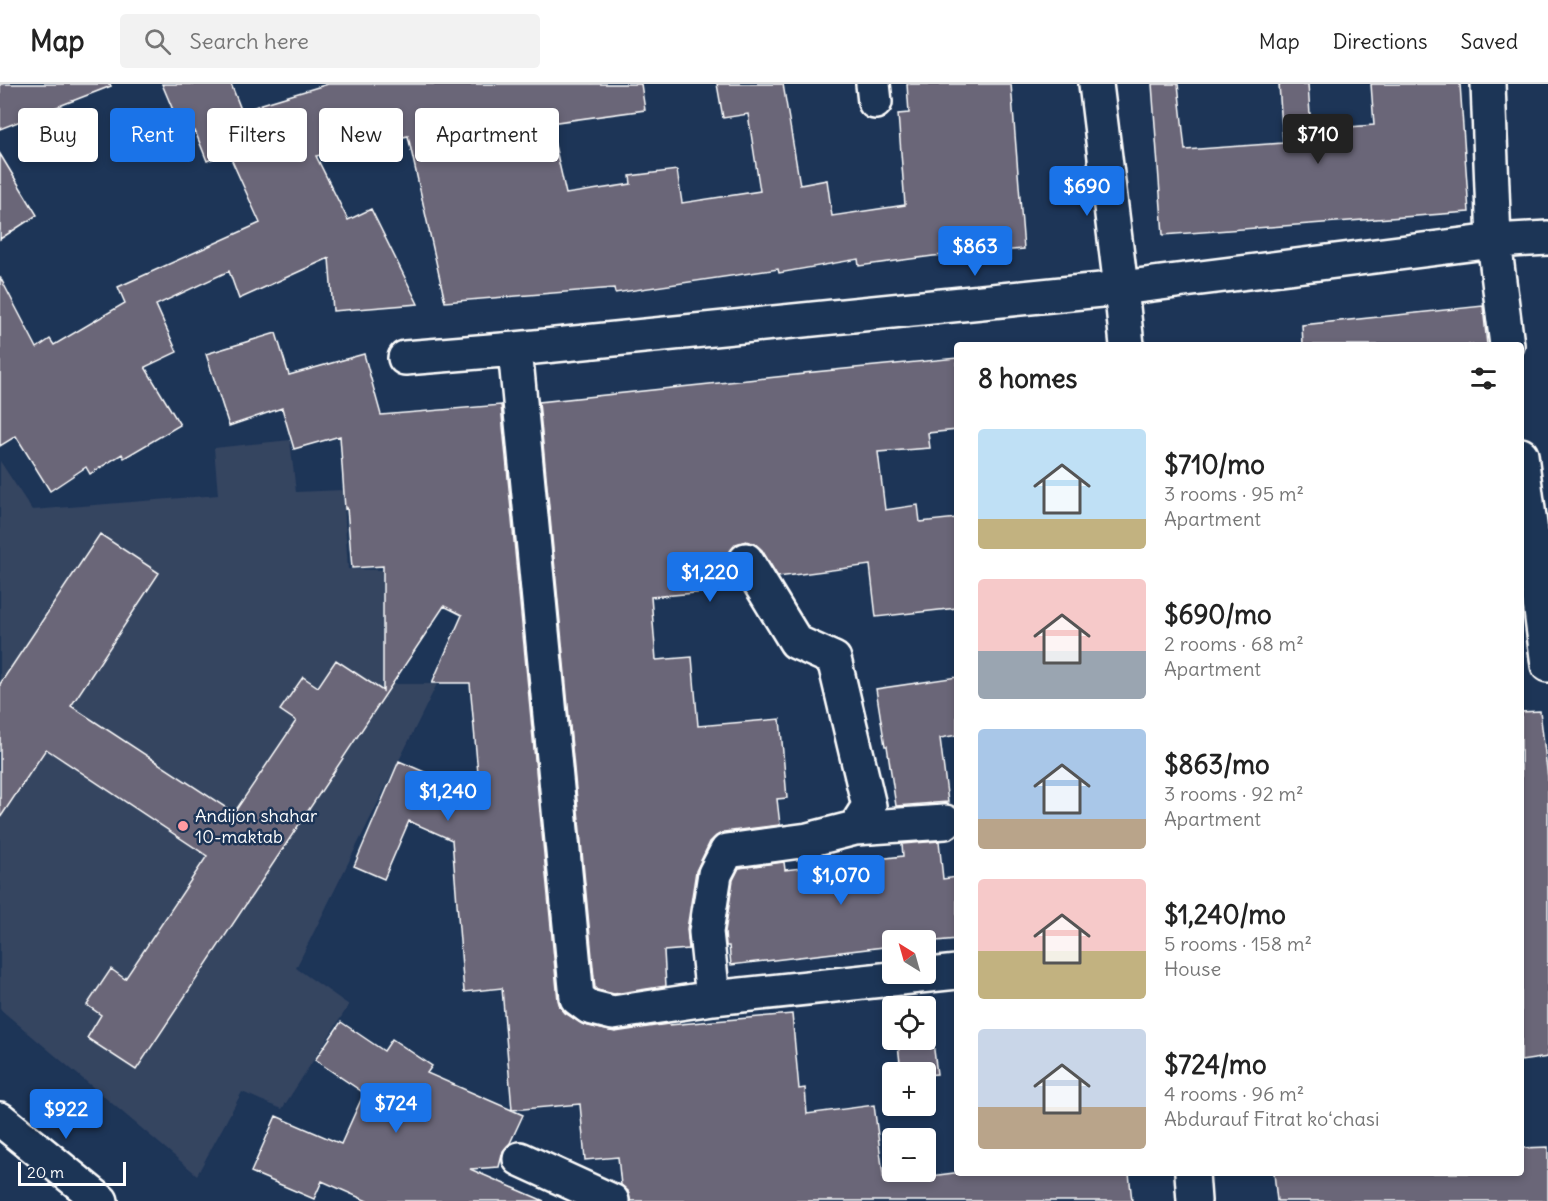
<!DOCTYPE html>
<meta charset="utf-8">
<style>
body{margin:0;font-family:Delius,sans-serif;background:#f2f2f2;color:#222;height:100vh;display:flex;flex-direction:column;font-size:22px;white-space:nowrap}
*{box-sizing:border-box;margin:0}
p{font-size:20px;color:#767676}
.icon{flex:none;width:33px;height:33px;fill:none;stroke:currentColor;stroke-width:2;stroke-linecap:round;stroke-linejoin:round}
.map{position:relative;flex:1;overflow:hidden}
.details{position:absolute;left:954px;top:258px;width:570px;height:834px;display:flex;flex-direction:column;background:#fff;border-radius:6px;box-shadow:0 3px 9px #0003}
.details>*{flex:none}
.banner{position:absolute;left:18px;top:24px;width:570px;height:54px;display:flex;gap:12px}
.needle{width:39px;rotate:323deg}
.fabs{position:absolute;left:882px;top:846px;display:grid;gap:12px}
.fabs a{display:grid;place-items:center;width:54px;height:54px;border-radius:6px;background:#fff;box-shadow:0 3px 9px #0003;font-size:30px}
.scale{position:absolute;left:18px;bottom:15px;width:108px;box-sizing:border-box;padding-left:6px;border:3px solid #fff;border-top:0;font-size:16px;line-height:21px;white-space:nowrap;color:#fff;-webkit-text-stroke:4px #1d3557;paint-order:stroke}
.price{position:absolute;translate:-50% -51px;padding:0 14px;border-radius:6px;background:#1a73e8;color:#fff;font-size:20px;line-height:39px;filter:drop-shadow(0 2px 3px #0008)}
.price::after{content:'';position:absolute;left:50%;top:36px;width:18px;height:14px;margin-left:-9px;background:inherit;clip-path:polygon(0 0,100% 0,50% 100%)}
.price.selected{background:#222;color:#fff}
ul{padding:0;list-style:none}
li{display:flex;align-items:center;gap:18px;height:150px;padding:0 24px}
li span{display:grid;place-items:center;flex:none;width:168px;height:120px;border-radius:6px;color:#555}
li>.icon{margin-inline-start:auto}
span .icon{width:72px;height:72px;fill:#fffc;stroke-width:1}
li b{font-size:26px}
h2{display:flex;justify-content:space-between;align-items:center;height:72px;padding:0 24px;font-size:26px}
.chip{padding:0 21px;border-radius:6px;background:#fff;box-shadow:0 3px 9px #0003;font-size:21px;line-height:54px}
.chip.selected{background:#1a73e8;color:#fff}
header{display:flex;align-items:center;gap:36px;box-sizing:border-box;height:84px;padding:0 30px;background:#fff;border-bottom:2px solid #e0e0e0}
header strong{font-size:28px}
nav{display:flex;gap:33px;margin-inline-start:auto;font-size:21px}
.search{width:420px;height:54px;background:#f2f2f2;display:flex;align-items:center;gap:15px;box-sizing:border-box;padding:0 21px;border-radius:6px;color:#767676;font-size:22px}
.map>svg:first-child{display:block}
.built{fill:#344461}
.building{fill:#6b6678;stroke:#fff;stroke-width:1.5}
.lines{fill:none;stroke-linecap:round;stroke-linejoin:round}
.minor-casing{stroke:#fff;stroke-width:38}
.major-casing{stroke:#fff;stroke-width:38}
.minor{stroke:#1d3557;stroke-width:33}
.major{stroke:#1d3557;stroke-width:33}
.poi-dot{fill:#ff9aa2;stroke:#1d3557;stroke-width:2}
.labels{text-anchor:middle;stroke-width:5;stroke-linejoin:round;paint-order:stroke}
.poi-label{font-size:18px;fill:#fff;stroke:#1d3557;text-anchor:start}
</style>
<header>
<strong>Map</strong>
<div class="search"><svg class="icon" aria-label="search" viewBox="0 0 24 24"><circle cx="10" cy="10" r="6"/><path d="M15 15l6 6"/></svg>Search here</div>
<nav><a>Map</a><a>Directions</a><a>Saved</a></nav>
</header>
<div class="map">
<svg width="1548" height="1117" viewBox="0 0 1548 1117">
<rect width="100%" height="100%" fill="#1d3557"/>
<filter id="ink" filterUnits="userSpaceOnUse"><feTurbulence type="fractalNoise" baseFrequency=".0167" numOctaves="2"/><feDisplacementMap in="SourceGraphic" scale="12" xChannelSelector="R" yChannelSelector="G"/><feConvolveMatrix kernelMatrix="1 2 1 2 8 2 1 2 1" color-interpolation-filters="sRGB"/></filter>
<g filter="url(#ink)">
<!-- built -->
<path class="built" d="M 290,356 L 296,408 L 343,406 L 348,485 L 382,486 L 382,600 L 437,600 L 296,884 L 349,921 L 282,1025 L 242,1008 L 197,1091 L 0,925 L 0,377 L 32,426 L 218,411 L 214,364 Z"/>
<!-- building -->
<path class="building" d="M 0,0 L 110,0 L 111,2 L 0,45 Z
M 162,0 L 231,0 L 242,28 L 262,20 L 328,0 L 641,0 L 645,26 L 550,39 L 566,110 L 631,100 L 630,92 L 677,86 L 682,119 L 760,107 L 748,30 L 723,34 L 717,0 L 783,0 L 800,101 L 827,96 L 832,132 L 905,121 L 898,30 L 909,29 L 907,0 L 1011,0 L 1024,165 L 933,172 L 859,182 L 858,175 L 779,189 L 778,185 L 615,209 L 614,204 L 445,218 L 408,52 L 316,72 L 348,136 L 371,125 L 418,220 L 333,227 L 329,174 L 239,215 L 229,187 L 156,221 L 177,268 L 145,283 L 180,341 L 124,374 L 122,370 L 90,390 L 86,383 L 50,407 L 16,352 L 0,362 L 0,193 L 37,264 L 50,255 L 54,261 L 125,219 L 118,203 L 260,139 L 228,68 L 207,77 L 195,47 L 184,52 Z
M 1152,0 L 1178,0 L 1185,66 L 1283,59 L 1279,0 L 1308,0 L 1311,46 L 1374,41 L 1371,0 L 1460,0 L 1469,128 L 1163,151 Z
M 0,70 L 37,131 L 0,155 Z
M 1483,222 L 1487,261 L 1303,261 L 1302,241 Z
M 276,249 L 289,291 L 364,270 L 381,331 L 501,321 L 558,916 L 560,923 L 565,929 L 584,941 L 615,948 L 668,940 L 669,941 L 792,930 L 799,1005 L 805,1004 L 807,1030 L 874,1021 L 884,1098 L 954,1089 L 1129,1089 L 1132,1117 L 630,1117 L 628,1107 L 621,1101 L 618,1073 L 585,1076 L 580,1020 L 512,1026 L 502,904 L 464,908 L 452,756 L 409,737 L 384,795 L 354,782 L 399,677 L 480,712 L 470,599 L 432,599 L 462,531 L 444,522 L 136,986 L 87,954 L 101,931 L 87,921 L 111,885 L 125,895 L 207,772 L 46,665 L 0,734 L 0,600 L 100,450 L 159,489 L 71,622 L 234,729 L 296,637 L 280,626 L 303,593 L 318,603 L 336,576 L 383,607 L 383,482 L 352,484 L 347,424 L 345,425 L 340,352 L 294,365 L 282,324 L 229,342 L 206,270 Z
M 957,274 L 957,346 L 928,349 L 930,364 L 878,368 L 885,426 L 918,421 L 920,438 L 957,434 L 957,524 L 876,533 L 870,481 L 778,493 L 762,466 L 755,460 L 746,457 L 736,460 L 730,467 L 727,476 L 730,485 L 739,501 L 739,505 L 651,513 L 656,576 L 692,573 L 698,642 L 780,635 L 787,714 L 777,715 L 780,741 L 724,748 L 716,752 L 710,758 L 696,787 L 687,845 L 689,865 L 664,867 L 666,902 L 614,910 L 597,906 L 595,904 L 539,318 L 804,290 L 804,289 Z
M 957,593 L 957,651 L 940,654 L 948,718 L 896,722 L 887,662 L 885,662 L 876,605 Z
M 1540,627 L 1548,694 L 1548,973 L 1521,977 L 1521,628 Z
M 939,757 L 943,795 L 957,793 L 957,855 L 926,858 L 926,856 L 892,856 L 892,862 L 731,881 L 729,862 L 726,862 L 725,848 L 733,796 L 739,784 L 784,778 L 785,786 L 903,772 L 902,760 Z
M 341,938 L 384,967 L 392,955 L 432,982 L 427,989 L 523,1031 L 510,1059 L 503,1067 L 499,1083 L 470,1085 L 544,1117 L 367,1117 L 322,1097 L 314,1115 L 251,1088 L 276,1032 L 341,1060 L 364,1009 L 315,976 Z
M 933,958 L 937,990 L 926,991 L 926,988 L 901,988 L 898,961 Z
M 1548,1063 L 1548,1117 L 1277,1117 L 1274,1089 L 1521,1089 L 1521,1064 Z"/>
<g class="lines">
<!-- minor casing -->
<g class="minor-casing">
<path id="minor" d="M 873,0 L 875,18
M 1096,0 L 1121,204 L 1127,261
M 1488,0 L 1494,157 L 1507,261
M 515,265 L 577,914 L 589,923 L 613,929 L 713,914 L 957,888
M 405,274 L 515,265 L 1121,204 L 1494,157 L 1548,154
M 1521,371 L 1548,581
M 855,744 L 945,738
M 713,914 L 706,848 L 715,790 L 727,767 L 808,756 L 855,744 L 869,722 L 834,575 L 796,558 L 746,476
M 520,1075 L 612,1117
M 1192,1089 L 1194,1117"/>
</g>
<!-- major casing -->
<g class="major-casing">
<path id="major" d="M 0,1035 L 101,1117"/>
</g>
<!-- minor -->
<use href="#minor" class="minor"/>
<!-- major -->
<use href="#major" class="major"/>
</g>
</g>
<!-- markers -->
<circle class="poi-dot" cx="183" cy="742" r="6"/>
<g class="labels">
<!-- poi labels -->
<g class="poi-label">
<text x="195" y="738">Andijon shahar<tspan x="195" dy="21">10-maktab</tspan></text>
</g>
</g>
</svg>
<div class="fabs">
<a><svg class="needle" viewBox="-14 -14 28 28"><path d="M0-13l5 13h-10z" fill="#e53935"/><path d="M0 13l5-13h-10z" fill="#767676"/></svg></a>
<a><svg class="icon" aria-label="locate" viewBox="0 0 24 24"><circle cx="12" cy="12" r="6"/><path d="M12 2v4M12 18v4M2 12h4M18 12h4"/></svg></a>
<a>+</a>
<a>−</a>
</div>
<div class="scale">20 m</div>
<b class="price selected" style="left:1318px;top:81px">$710</b>
<b class="price" style="left:1087px;top:133px">$690</b>
<b class="price" style="left:975px;top:193px">$863</b>
<b class="price" style="left:710px;top:519px">$1,220</b>
<b class="price" style="left:448px;top:738px">$1,240</b>
<b class="price" style="left:841px;top:822px">$1,070</b>
<b class="price" style="left:396px;top:1050px">$724</b>
<b class="price" style="left:66px;top:1056px">$922</b>
<div class="banner">
<a class="chip">Buy</a>
<a class="chip selected">Rent</a>
<a class="chip">Filters</a>
<a class="chip">New</a>
<a class="chip">Apartment</a>
</div>
<section class="details">
<h2>8 homes<svg class="icon" aria-label="filters" viewBox="0 0 24 24"><path d="M4 7h16M4 17h16"/><circle cx="9" cy="7" r="2"/><circle cx="15" cy="17" r="2"/></svg></h2>
<ul>
<li><span style="background:linear-gradient(#bfe0f5 75%,#c2b280 0)"><svg class="icon" aria-label="home" viewBox="0 0 24 24"><path d="M3 11l9-7 9 7M6 9v11h12V9"/></svg></span><div><b>$710/mo</b><p>3 rooms · 95 m²</p><p>Apartment</p></div></li>
<li><span style="background:linear-gradient(#f6c9c9 60%,#9aa5b1 0)"><svg class="icon" aria-label="home" viewBox="0 0 24 24"><path d="M3 11l9-7 9 7M6 9v11h12V9"/></svg></span><div><b>$690/mo</b><p>2 rooms · 68 m²</p><p>Apartment</p></div></li>
<li><span style="background:linear-gradient(#a9c7e8 75%,#b9a48a 0)"><svg class="icon" aria-label="home" viewBox="0 0 24 24"><path d="M3 11l9-7 9 7M6 9v11h12V9"/></svg></span><div><b>$863/mo</b><p>3 rooms · 92 m²</p><p>Apartment</p></div></li>
<li><span style="background:linear-gradient(#f6c9c9 60%,#c2b280 0)"><svg class="icon" aria-label="home" viewBox="0 0 24 24"><path d="M3 11l9-7 9 7M6 9v11h12V9"/></svg></span><div><b>$1,240/mo</b><p>5 rooms · 158 m²</p><p>House</p></div></li>
<li><span style="background:linear-gradient(#c9d6e8 65%,#b9a48a 0)"><svg class="icon" aria-label="home" viewBox="0 0 24 24"><path d="M3 11l9-7 9 7M6 9v11h12V9"/></svg></span><div><b>$724/mo</b><p>4 rooms · 96 m²</p><p>Abdurauf Fitrat koʻchasi</p></div></li>
</ul>
</section>
</div>
